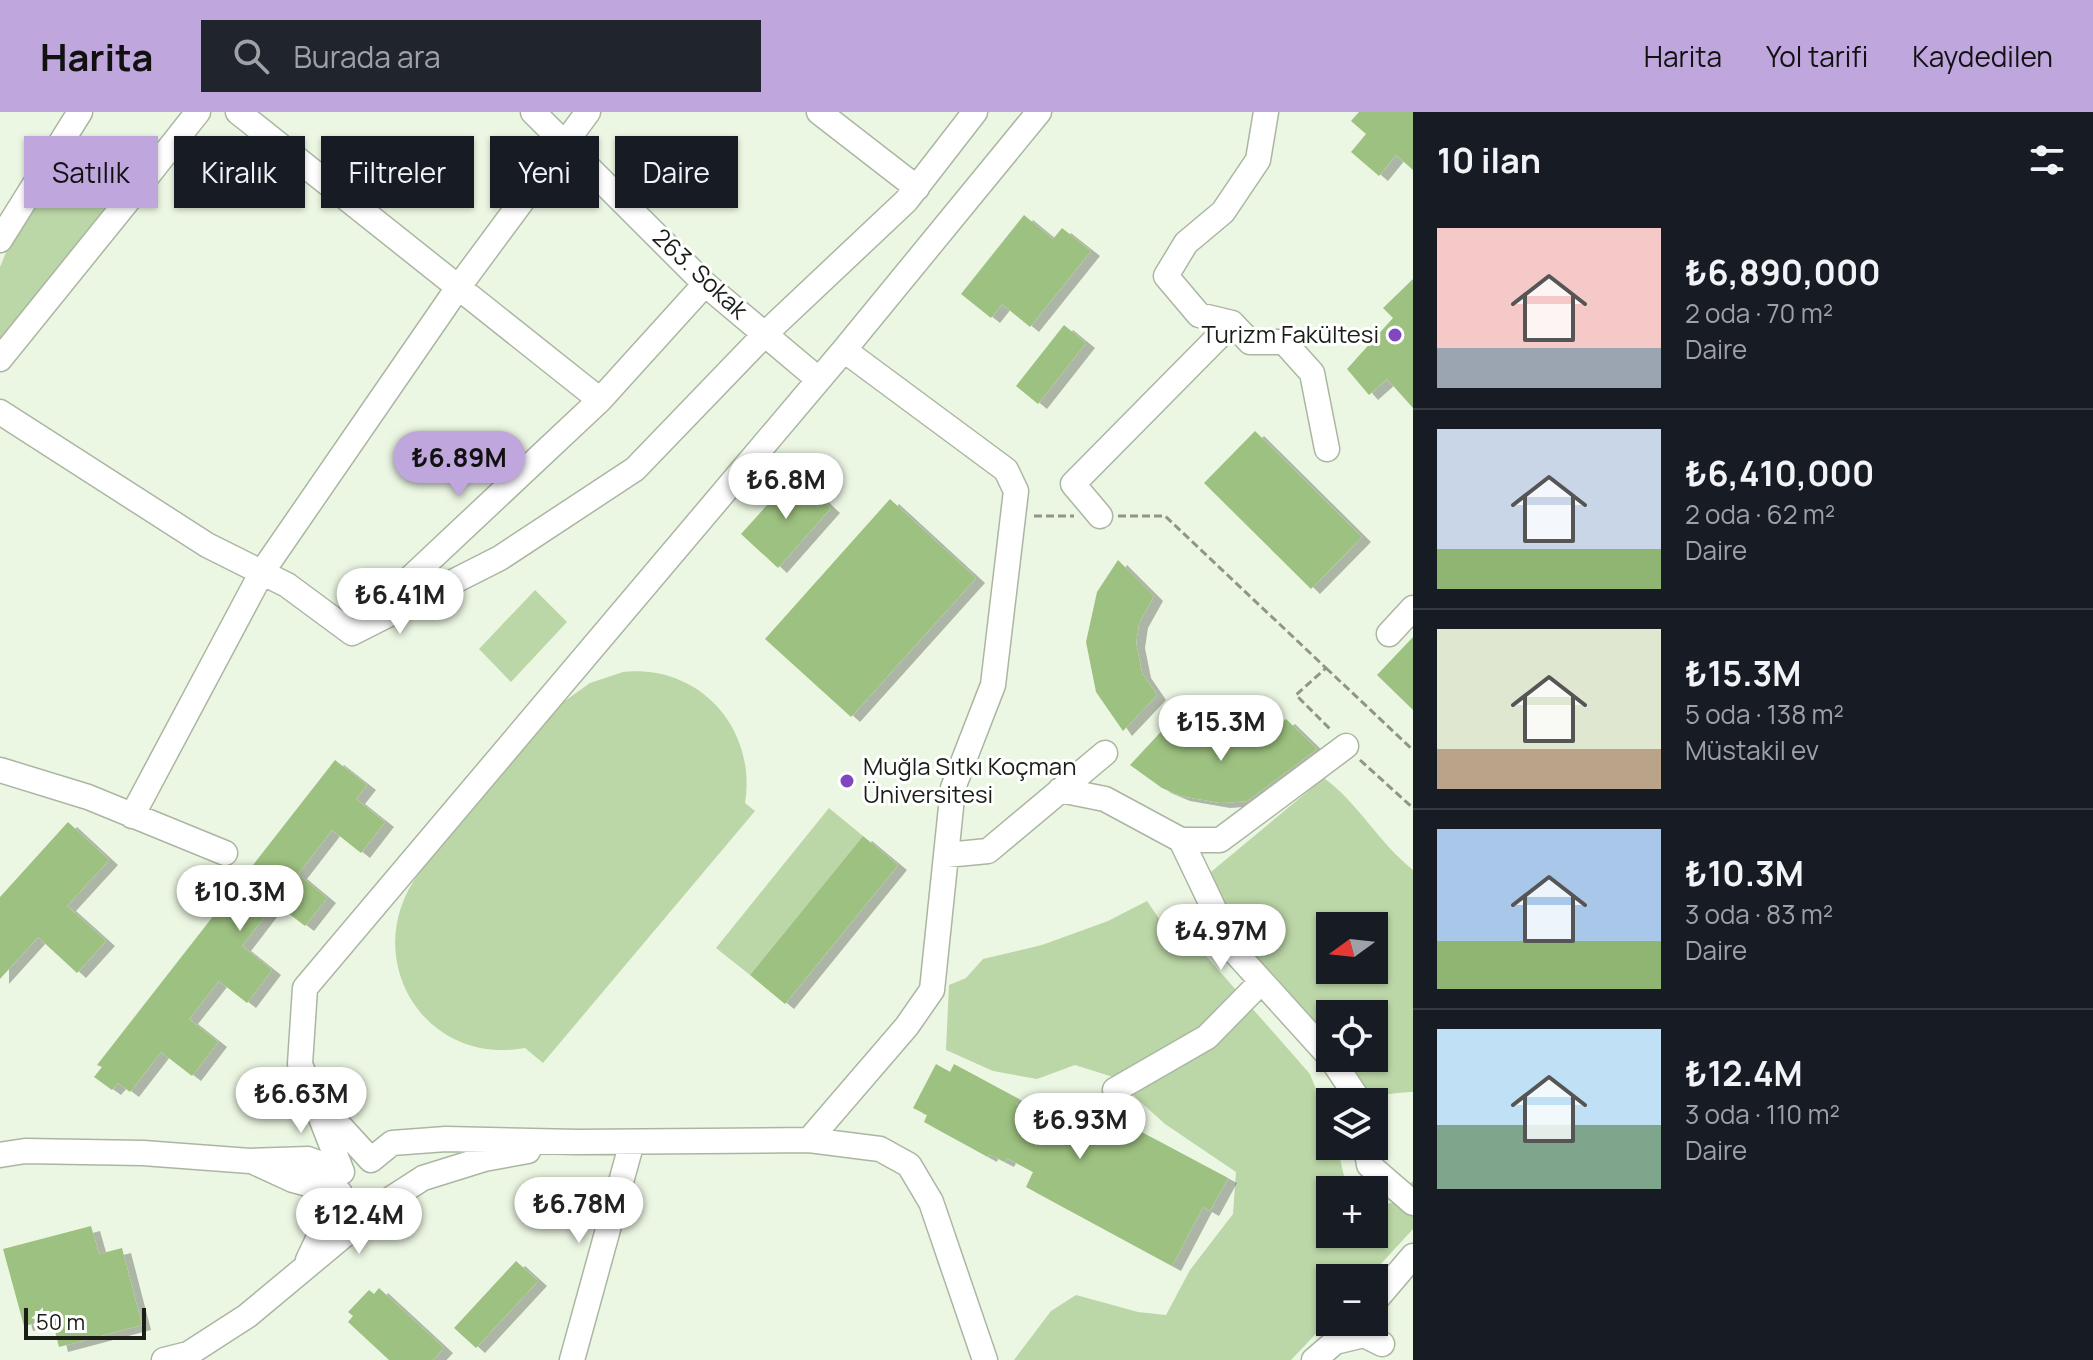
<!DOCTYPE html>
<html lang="tr">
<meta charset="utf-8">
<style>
body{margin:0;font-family:Manrope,sans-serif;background:#20242c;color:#f1f3f6;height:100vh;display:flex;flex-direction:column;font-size:30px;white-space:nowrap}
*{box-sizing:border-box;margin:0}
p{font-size:26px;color:#9ea1a6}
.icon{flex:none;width:44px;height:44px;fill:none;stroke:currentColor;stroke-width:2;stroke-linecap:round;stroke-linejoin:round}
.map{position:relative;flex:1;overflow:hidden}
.panel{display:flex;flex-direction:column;background:#171b24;width:680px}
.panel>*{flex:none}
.banner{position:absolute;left:24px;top:24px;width:760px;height:72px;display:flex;gap:16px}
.needle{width:52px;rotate:255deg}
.buttons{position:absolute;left:1316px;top:800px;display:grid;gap:16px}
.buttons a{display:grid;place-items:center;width:72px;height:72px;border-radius:0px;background:#171b24;box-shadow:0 2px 6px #0004;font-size:40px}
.scale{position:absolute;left:24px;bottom:20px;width:122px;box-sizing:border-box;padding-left:8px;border:4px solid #1a1e17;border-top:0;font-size:22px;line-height:28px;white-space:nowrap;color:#1a1e17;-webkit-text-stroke:6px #fff;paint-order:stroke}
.price{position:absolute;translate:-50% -68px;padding:0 18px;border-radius:28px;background:#fff;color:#222;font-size:26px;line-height:52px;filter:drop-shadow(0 2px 4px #0008)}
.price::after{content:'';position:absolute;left:50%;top:48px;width:24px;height:18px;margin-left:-12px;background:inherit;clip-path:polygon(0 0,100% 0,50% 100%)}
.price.selected{background:#bfa6dd;color:#111}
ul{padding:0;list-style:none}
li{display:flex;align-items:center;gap:24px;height:200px;padding:0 24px}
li+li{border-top:2px solid #363941}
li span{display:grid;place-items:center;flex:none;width:224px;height:160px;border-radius:0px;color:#555}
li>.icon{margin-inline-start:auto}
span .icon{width:96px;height:96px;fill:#fffc;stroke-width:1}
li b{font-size:34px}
h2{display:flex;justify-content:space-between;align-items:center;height:96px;padding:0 24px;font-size:34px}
.tag{padding:0 28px;border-radius:0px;background:#171b24;box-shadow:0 2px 6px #0004;font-size:28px;line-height:72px}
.tag.selected{background:#bfa6dd;color:#111}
header{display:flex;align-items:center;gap:48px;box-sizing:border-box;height:112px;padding:0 40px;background:#bfa6dd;color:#111}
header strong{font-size:38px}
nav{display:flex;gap:44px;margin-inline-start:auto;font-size:28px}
.search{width:560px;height:72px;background:#20242c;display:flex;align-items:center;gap:20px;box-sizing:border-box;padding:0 28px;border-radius:0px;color:#9ea1a6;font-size:30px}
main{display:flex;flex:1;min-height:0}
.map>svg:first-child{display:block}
.green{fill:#bbd6a7;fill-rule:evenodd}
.building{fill:#9dc180;filter:url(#shadow)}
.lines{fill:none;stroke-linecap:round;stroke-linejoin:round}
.minor-casing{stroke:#aab6a2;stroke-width:27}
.path{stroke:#8e9688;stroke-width:3;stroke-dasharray:8 4;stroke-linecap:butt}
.minor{stroke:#fff;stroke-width:24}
.poi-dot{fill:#8147be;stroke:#fff;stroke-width:3}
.labels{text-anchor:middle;stroke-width:6;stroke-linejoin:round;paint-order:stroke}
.street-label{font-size:24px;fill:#1a1e17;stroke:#fff}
.poi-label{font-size:24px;fill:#1a1e17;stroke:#fff;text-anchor:end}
</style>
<header>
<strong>Harita</strong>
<div class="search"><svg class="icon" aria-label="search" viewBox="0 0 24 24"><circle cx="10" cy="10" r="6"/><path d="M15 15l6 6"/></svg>Burada ara</div>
<nav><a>Harita</a><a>Yol tarifi</a><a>Kaydedilen</a></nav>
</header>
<main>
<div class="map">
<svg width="1413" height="1248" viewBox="0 0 1413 1248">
<defs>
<filter id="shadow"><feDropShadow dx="9" dy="5" stdDeviation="0" flood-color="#0004"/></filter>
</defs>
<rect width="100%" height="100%" fill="#ecf7e3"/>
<!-- green -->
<path class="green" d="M 73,41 L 119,87 L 0,242 L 0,155 L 16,116 Z
M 535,478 L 567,510 L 511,570 L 479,537 Z
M 623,560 C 700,552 757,617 745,691 L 755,699 L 543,951 L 525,936 C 422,955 357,842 420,760 L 562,591 L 590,571 Z
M 1324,666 C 1359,692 1379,731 1413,758 L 1413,980 C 1400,980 1382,984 1370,982 C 1317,971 1233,813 1206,764 ZM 1330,814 L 1374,814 L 1374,858 L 1330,858 ZM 1330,902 L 1374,902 L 1374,946 L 1330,946 Z
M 829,696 L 863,724 L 750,863 L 716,836 Z
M 1147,789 L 1160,808 L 1175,798 L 1207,845 L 1310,962 L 1330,1013 L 1330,1034 L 1337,1034 L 1344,1064 L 1356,1078 L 1330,1078 L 1330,1122 L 1374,1122 L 1374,1093 L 1392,1091 L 1413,1069 L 1413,1117 L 1368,1166 L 1330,1166 L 1330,1207 L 1291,1248 L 1014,1248 L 1051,1199 L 1076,1183 L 1138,1200 L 1166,1203 L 1190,1158 L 1233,1102 L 1236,1060 L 1165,1012 L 1113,965 L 1075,953 L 1037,967 L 993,959 L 946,938 L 949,873 L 966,866 L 983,847 L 1042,833 L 1108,809 Z"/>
<!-- building -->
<path class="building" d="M 1359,0 L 1413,0 L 1413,58 L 1396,43 L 1379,64 L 1351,40 L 1366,22 L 1351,9 Z
M 1024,103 L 1053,127 L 1062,116 L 1091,139 L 1030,215 L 1002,192 L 991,206 L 961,182 Z
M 1413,167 L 1413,296 L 1387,267 L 1369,283 L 1347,257 L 1393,206 L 1383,196 Z
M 1064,213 L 1086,231 L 1038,292 L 1016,274 Z
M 1255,319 L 1362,425 L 1311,477 L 1204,371 Z
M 795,362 L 831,396 L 778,456 L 741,422 Z
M 890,387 L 976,466 L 851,605 L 765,527 Z
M 1118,448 L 1154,484 L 1139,511 L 1136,531 L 1142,561 L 1157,583 L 1123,619 L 1096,580 L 1086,530 L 1097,480 Z
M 1413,525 L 1413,598 L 1377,563 Z
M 1286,607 L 1317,637 L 1247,689 L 1221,691 L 1181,684 L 1162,676 L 1130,653 L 1170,610 L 1200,627 L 1223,631 L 1259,625 Z
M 335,648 L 367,673 L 356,687 L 385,710 L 361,741 L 332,718 L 298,762 L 327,786 L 305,814 L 275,791 L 242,834 L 272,858 L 247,891 L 219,869 L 189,907 L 218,930 L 192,964 L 161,940 L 130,980 L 118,971 L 112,978 L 94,965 L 102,955 L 97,953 Z
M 68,710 L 109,748 L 67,794 L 106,829 L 77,861 L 38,825 L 0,867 L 0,785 Z
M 863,724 L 898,753 L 785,892 L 750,863 Z
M 936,952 L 950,960 L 954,952 L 1019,987 L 1016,992 L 1056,1017 L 1074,984 L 1228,1066 L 1210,1099 L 1203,1095 L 1172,1154 L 1026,1075 L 1033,1060 L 1007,1046 L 1005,1050 L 989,1042 L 988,1045 L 924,1010 L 927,1003 L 913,996 Z
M 91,1114 L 99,1142 L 122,1136 L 142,1213 L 59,1235 L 52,1207 L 24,1214 L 3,1137 Z
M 516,1149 L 538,1169 L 476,1236 L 454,1216 Z
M 379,1176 L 444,1236 L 433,1248 L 389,1248 L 348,1210 L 353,1204 L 348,1200 L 369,1178 L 374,1182 Z"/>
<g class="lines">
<!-- minor casing -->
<g class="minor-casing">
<path id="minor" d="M 238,0 L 600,288 L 705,172
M 533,0 L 705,172 L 818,267
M 819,0 L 917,76
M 130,86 L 198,0
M 0,128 L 80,0
M 1232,211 L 1199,203 L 1166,164 L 1186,131 L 1223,100 L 1258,48 L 1266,0
M 0,247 L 130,86 L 64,26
M 0,300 L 207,433 L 287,473 L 352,521 L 500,446 L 635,357 L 766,221 L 906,89 L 975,0
M 1100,404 L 1073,372 L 1232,211 L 1250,230 L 1284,230 L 1312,261 L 1327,337
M 371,503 L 600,288
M 1389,522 L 1413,496
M 0,658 L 88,685 L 225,741
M 1060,678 L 1105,687 L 1181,728 L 1220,728 L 1346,634
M 132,704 L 262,460 L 457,177 L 588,0
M 1181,728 L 1234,839 L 1330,945
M 946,743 L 988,739 L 1105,641
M 1331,946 L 1360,990
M 1115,978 L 1207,925 L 1261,870
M 324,991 L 337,1011 L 371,1048 L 392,1031 L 446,1027 L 578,1030 L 809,1028 L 880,1037 L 909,1053 L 931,1090 L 985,1248
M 809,1028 L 907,914 L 932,878 L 953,676 L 993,573 L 1016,379 L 1006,358 L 844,238
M 1366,1034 L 1369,1053 L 1413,1091
M 0,1043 L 25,1039 L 143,1041 L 250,1049 L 308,1047 L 342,1060
M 256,1051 L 293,1068 L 340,1081 L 308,1148
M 342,1060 L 300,952 L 305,876 L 844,238 L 1039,0
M 1374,1190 L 1413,1144
M 164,1248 L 188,1242 L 247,1204 L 378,1095 L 423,1066 L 484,1047 L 528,1039
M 572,1248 L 632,1030
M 1314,1248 L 1335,1230 L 1364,1223 L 1382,1232"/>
</g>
<!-- path -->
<path class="path" d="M 1034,404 L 1074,404
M 1118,404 L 1165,404 L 1326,556 L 1296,583 L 1332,619
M 1326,556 L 1413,638
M 1360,648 L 1413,696"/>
<!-- minor -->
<use href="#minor" class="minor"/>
</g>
<!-- markers -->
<g class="poi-dot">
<circle cx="1395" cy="223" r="8"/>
<circle cx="847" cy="669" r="8"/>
</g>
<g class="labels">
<!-- street labels -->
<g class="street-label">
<text transform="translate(700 162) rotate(43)" y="8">263. Sokak</text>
</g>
<!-- poi labels -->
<g class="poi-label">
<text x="1379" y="231">Turizm Fakültesi</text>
<text x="863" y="663" text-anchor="start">Muğla Sıtkı Koçman<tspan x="863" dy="28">Üniversitesi</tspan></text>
</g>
</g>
</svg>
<div class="buttons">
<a><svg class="needle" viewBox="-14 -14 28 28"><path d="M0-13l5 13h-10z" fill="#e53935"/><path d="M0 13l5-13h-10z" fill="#9ea1a6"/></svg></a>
<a><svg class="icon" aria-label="locate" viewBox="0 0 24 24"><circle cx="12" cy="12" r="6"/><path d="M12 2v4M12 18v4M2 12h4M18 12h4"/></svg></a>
<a><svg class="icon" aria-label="layers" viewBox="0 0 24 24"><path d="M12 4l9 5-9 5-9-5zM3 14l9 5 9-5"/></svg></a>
<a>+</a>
<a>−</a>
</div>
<div class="scale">50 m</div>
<b class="price selected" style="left:459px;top:387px">₺6.89M</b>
<b class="price" style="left:786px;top:409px">₺6.8M</b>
<b class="price" style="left:400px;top:524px">₺6.41M</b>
<b class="price" style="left:1221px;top:651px">₺15.3M</b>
<b class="price" style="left:240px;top:821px">₺10.3M</b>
<b class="price" style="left:1221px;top:860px">₺4.97M</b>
<b class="price" style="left:301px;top:1023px">₺6.63M</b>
<b class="price" style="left:1080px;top:1049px">₺6.93M</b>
<b class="price" style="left:579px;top:1133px">₺6.78M</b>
<b class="price" style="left:359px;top:1144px">₺12.4M</b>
<div class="banner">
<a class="tag selected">Satılık</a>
<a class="tag">Kiralık</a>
<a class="tag">Filtreler</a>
<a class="tag">Yeni</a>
<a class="tag">Daire</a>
</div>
</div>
<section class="panel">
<h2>10 ilan<svg class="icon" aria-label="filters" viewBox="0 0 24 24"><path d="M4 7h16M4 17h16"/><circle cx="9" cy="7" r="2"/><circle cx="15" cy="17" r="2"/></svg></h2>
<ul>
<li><span style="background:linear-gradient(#f6c9c9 75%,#9aa5b1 0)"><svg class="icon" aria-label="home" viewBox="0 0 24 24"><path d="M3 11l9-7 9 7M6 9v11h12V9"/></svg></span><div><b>₺6,890,000</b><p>2 oda · 70 m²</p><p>Daire</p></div></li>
<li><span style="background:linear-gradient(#c9d6e8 75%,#8fb573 0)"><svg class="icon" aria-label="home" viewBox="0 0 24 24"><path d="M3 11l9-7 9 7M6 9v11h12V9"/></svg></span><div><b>₺6,410,000</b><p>2 oda · 62 m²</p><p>Daire</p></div></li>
<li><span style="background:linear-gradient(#dfe7d0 75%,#b9a48a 0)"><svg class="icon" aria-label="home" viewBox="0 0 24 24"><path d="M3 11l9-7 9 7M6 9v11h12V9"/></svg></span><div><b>₺15.3M</b><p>5 oda · 138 m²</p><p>Müstakil ev</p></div></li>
<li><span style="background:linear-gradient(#a9c7e8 70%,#8fb573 0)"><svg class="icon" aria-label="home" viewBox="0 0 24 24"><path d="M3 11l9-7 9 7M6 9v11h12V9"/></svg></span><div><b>₺10.3M</b><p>3 oda · 83 m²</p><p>Daire</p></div></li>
<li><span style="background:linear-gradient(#bfe0f5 60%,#7fa58c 0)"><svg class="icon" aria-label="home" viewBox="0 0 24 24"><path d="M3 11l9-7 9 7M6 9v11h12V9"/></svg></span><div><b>₺12.4M</b><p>3 oda · 110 m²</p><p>Daire</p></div></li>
</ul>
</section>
</main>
